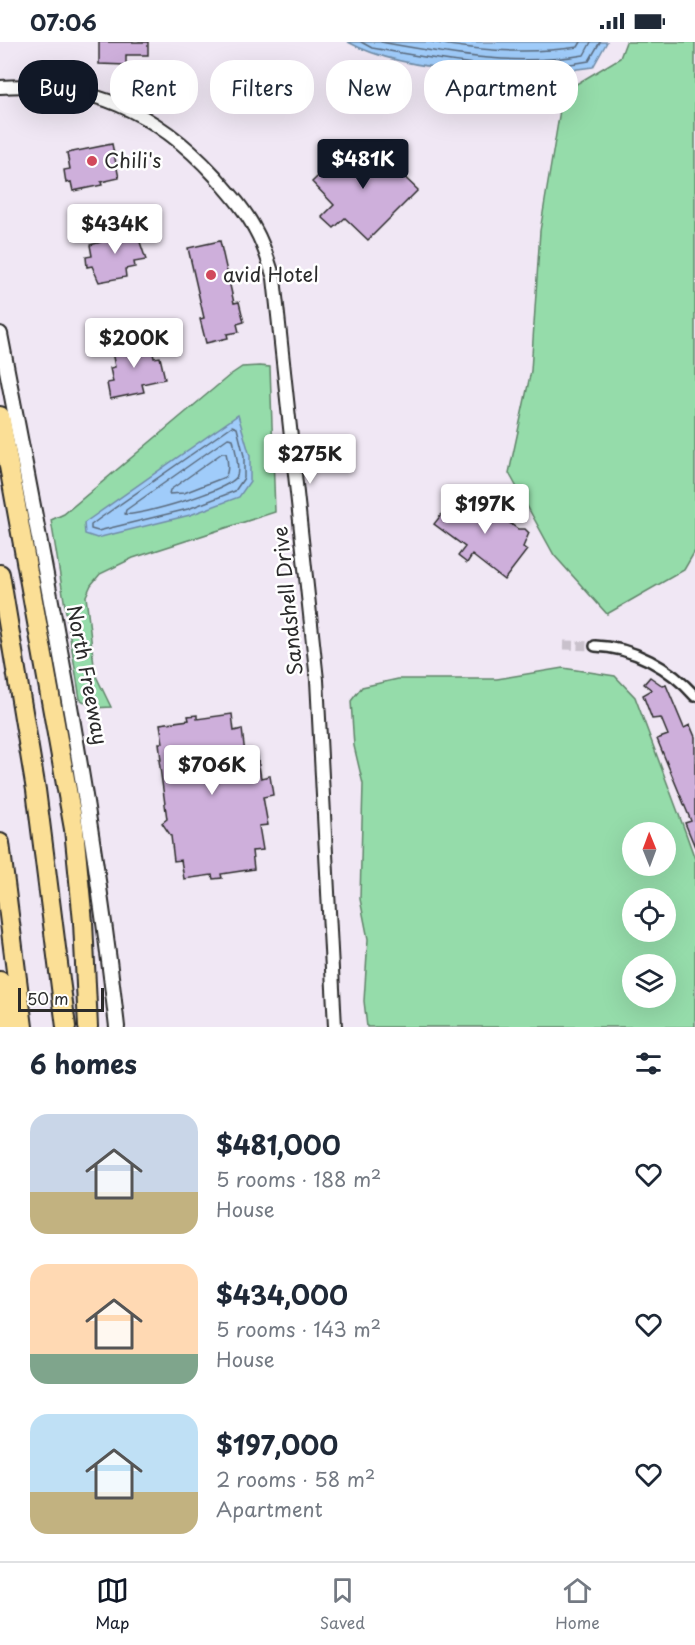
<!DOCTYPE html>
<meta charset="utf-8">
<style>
body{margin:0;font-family:"Playpen Sans",sans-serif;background:#f2f2f3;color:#1f2937;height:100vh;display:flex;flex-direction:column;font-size:22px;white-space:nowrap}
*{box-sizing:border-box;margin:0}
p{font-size:20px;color:#747a83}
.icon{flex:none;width:33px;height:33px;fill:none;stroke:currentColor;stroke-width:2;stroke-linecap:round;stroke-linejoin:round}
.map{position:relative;height:985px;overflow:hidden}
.drawer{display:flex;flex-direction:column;background:#fff;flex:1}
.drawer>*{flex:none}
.top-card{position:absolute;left:18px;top:18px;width:660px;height:54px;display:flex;gap:12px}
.needle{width:39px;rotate:359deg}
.buttons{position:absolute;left:622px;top:780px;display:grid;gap:12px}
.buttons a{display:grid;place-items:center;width:54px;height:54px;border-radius:50%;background:#fff;box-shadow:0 6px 24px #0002;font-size:30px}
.scale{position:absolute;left:18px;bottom:15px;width:86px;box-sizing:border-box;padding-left:6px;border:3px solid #2b2b2b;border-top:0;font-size:16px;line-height:21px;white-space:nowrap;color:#2b2b2b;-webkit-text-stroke:4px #fff;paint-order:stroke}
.price{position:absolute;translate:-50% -51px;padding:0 14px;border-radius:6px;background:#fff;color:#222;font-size:20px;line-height:39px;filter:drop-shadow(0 2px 3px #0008)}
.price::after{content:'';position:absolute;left:50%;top:36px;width:18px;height:14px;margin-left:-9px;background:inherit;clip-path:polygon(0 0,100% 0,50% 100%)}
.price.current{background:#111827;color:#fff}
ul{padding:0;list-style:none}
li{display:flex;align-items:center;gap:18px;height:150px;padding:0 30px}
li span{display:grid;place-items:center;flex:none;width:168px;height:120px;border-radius:18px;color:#555}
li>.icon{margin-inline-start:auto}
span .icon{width:72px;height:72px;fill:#fffc;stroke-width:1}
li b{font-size:26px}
h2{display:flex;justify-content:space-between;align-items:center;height:72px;padding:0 30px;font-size:26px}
.pill{padding:0 21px;border-radius:24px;background:#fff;box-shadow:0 6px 24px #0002;font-size:21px;line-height:54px}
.pill.current{background:#111827;color:#fff}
.status{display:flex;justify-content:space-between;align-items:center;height:42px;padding:0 30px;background:#fff;direction:ltr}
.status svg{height:16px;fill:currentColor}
.menu{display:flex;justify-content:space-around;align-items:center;height:84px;border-top:2px solid #e0e1e3;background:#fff;font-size:16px;color:#747a83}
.menu a{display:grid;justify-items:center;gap:3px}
.menu .current{color:#111827}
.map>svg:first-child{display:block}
.green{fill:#95dcaa;stroke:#60846a;stroke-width:1.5;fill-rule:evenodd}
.water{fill:#a0ccfa;stroke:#718ca7;stroke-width:1.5}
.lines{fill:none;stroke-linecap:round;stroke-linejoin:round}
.shore{stroke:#5a6b7e;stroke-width:1.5}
.building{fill:#ceafdb;stroke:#2b2b2b;stroke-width:1.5}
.minor-tunnel{stroke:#c9c1cc;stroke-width:9;stroke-dasharray:9 4.5;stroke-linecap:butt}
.minor-casing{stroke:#2b2b2b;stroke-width:14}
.tertiary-casing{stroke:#2b2b2b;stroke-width:16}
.secondary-casing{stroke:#2b2b2b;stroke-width:18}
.motorway-casing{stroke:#2b2b2b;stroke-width:22}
.minor{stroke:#fff;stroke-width:9}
.tertiary{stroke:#fff;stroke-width:12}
.secondary{stroke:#fff;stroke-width:14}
.motorway{stroke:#fbdf96;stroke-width:18}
.poi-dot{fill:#d1495b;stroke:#fff;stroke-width:2}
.labels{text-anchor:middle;stroke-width:5;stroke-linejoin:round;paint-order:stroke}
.poi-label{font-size:20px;fill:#2b2b2b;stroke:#fff;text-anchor:start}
.street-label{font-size:20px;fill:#2b2b2b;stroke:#fff}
</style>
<div class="status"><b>07:06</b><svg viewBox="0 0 49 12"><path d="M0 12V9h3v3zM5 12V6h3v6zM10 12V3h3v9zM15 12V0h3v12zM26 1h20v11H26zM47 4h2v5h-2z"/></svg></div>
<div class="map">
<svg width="695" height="985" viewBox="0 0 695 985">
<rect width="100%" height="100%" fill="#f0e7f4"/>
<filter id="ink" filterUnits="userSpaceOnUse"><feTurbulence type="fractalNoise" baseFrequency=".0167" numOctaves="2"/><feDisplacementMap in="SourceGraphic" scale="12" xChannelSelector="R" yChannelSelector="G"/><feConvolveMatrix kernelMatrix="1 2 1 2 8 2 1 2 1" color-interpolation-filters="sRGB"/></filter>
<g filter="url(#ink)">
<!-- green -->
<path class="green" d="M 626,0 L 695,0 L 695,509 L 684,528 L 607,572 L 554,513 L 509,431 L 531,329 L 540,189 L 563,50 L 620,16 Z
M 259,324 L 270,325 L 275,470 L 133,516 L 100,532 L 91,543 L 86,554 L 95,632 L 111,665 L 93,666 L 80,657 L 51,478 L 64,472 L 230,333 L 242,325 Z
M 563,626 L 615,634 L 635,655 L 685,789 L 695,817 L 695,985 L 367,985 L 364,959 L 368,897 L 360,857 L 363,742 L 354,704 L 351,659 L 362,645 L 398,637 L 497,637 ZM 633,790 L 666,790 L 666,824 L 633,824 ZM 633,856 L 666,856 L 666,890 L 633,890 ZM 633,922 L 666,922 L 666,956 L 633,956 Z"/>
<!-- water -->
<path class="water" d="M 348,0 L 607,0 L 593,25 C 526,35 408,33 348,0 Z
M 238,373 L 250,414 L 250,439 L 239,455 L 190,473 L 117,491 L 97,496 L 85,492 L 84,481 Z"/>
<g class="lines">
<!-- shore -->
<path class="shore" d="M 361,0 L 372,6 C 444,19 516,33 589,19 L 600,0
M 381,0 C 448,12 516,25 584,13 L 591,0
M 431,0 C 479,9 530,12 578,5 L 581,0
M 232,384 L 237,386 L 244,414 L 244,436 L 235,449 L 188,467 L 98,489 L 91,487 L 91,483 L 99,477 Z
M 228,396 L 233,397 C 235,408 240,424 237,434 C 233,447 137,475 125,472 L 126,468 Z
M 222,411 L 226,411 C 228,418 229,430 225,435 L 184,451 L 169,452 L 170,448 Z"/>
</g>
<!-- building -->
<path class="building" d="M 99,0 L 148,0 L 148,13 L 126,13 L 126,23 L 99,22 Z
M 354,99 L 372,116 L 378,110 L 418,148 L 368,198 L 345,176 L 334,186 L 322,175 L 334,163 L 312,140 Z
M 112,102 L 119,136 L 101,140 L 102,143 L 73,149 L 71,140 L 66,141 L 64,128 L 70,127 L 67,111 Z
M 136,188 L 146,218 L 134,220 L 135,225 L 125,227 L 126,235 L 99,240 L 92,224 L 87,225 L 86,215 L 92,214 L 90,203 L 101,200 L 100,195 Z
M 220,199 L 234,261 L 239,260 L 244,280 L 237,282 L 239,290 L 227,292 L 228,296 L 206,301 L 200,277 L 204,276 L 188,206 Z
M 144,298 L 145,303 L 151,302 L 154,316 L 160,315 L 165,337 L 142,342 L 144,350 L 110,357 L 107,341 L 113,340 L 110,326 L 115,325 L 111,305 Z
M 478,452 L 508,472 L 504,477 L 518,487 L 525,487 L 529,491 L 523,505 L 527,508 L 504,538 L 472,513 L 467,521 L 458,514 L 465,505 L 434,482 L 449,463 L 461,472 Z
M 650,635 L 663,644 L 666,643 L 684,686 L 690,683 L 695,695 L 695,805 L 685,781 L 691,779 L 657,697 L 668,693 L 661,676 L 652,677 L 643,653 L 652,648 L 644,642 Z
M 232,672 L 234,689 L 242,687 L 245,712 L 257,711 L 261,736 L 270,734 L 273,753 L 263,755 L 268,783 L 259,784 L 263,808 L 252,809 L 254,827 L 221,832 L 222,836 L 213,837 L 212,833 L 184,837 L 181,818 L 174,819 L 171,794 L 162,781 L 167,777 L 159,718 L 161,718 L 159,701 L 163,701 L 160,682 L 189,678 L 188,674 L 197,673 L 197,677 Z"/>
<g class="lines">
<!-- minor-tunnel -->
<path class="minor-tunnel" d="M 564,603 L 595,604"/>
<!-- minor casing -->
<g class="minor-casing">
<path id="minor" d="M 595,604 C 633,605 670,626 695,654"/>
</g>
<!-- tertiary casing -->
<g class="tertiary-casing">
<path id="tertiary" d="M 0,45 C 88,39 156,69 215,134 C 230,151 246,169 256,189 C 264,203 269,221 274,236 L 317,638 L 335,985"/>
</g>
<!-- secondary casing -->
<g class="secondary-casing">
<path id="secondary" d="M 0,292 C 44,522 91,752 117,985"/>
</g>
<!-- motorway casing -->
<g class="motorway-casing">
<path id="motorway" d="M 0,374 L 74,787 L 83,880 L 88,985
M 0,532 L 36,748 L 66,985
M 0,801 L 23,985
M 0,939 L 5,985"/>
</g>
<!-- minor -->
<use href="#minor" class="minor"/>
<!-- tertiary -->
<use href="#tertiary" class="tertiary"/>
<!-- secondary -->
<use href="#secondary" class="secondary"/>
<!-- motorway -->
<use href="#motorway" class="motorway"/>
</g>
</g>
<!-- markers -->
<g class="poi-dot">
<circle cx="92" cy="119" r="6"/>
<circle cx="211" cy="233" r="6"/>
</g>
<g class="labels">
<!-- poi labels -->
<g class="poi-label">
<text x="104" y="126">Chili's</text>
<text x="223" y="240">avid Hotel</text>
</g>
<!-- street labels -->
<g class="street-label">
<text transform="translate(288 559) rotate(-96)" y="7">Sandshell Drive</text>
<text transform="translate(87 633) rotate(79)" y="7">North Freeway</text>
</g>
</g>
</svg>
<div class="buttons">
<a><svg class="needle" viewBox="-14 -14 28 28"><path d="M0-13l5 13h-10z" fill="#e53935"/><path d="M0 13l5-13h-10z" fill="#747a83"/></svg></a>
<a><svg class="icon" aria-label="locate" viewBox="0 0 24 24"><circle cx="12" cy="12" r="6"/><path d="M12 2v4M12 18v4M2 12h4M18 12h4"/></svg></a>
<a><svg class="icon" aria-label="layers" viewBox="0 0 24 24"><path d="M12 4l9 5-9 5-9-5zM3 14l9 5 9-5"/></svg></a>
</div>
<div class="scale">50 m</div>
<b class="price current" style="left:363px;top:148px">$481K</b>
<b class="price" style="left:115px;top:213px">$434K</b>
<b class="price" style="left:134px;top:327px">$200K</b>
<b class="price" style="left:310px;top:443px">$275K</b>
<b class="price" style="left:485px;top:493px">$197K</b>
<b class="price" style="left:212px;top:754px">$706K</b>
<div class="top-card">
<a class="pill current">Buy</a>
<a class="pill">Rent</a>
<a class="pill">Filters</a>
<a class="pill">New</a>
<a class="pill">Apartment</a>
</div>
</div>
<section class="drawer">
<h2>6 homes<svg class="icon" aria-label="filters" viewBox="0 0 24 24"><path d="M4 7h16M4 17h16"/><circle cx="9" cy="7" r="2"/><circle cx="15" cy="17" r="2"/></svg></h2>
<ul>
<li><span style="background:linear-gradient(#c9d6e8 65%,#c2b280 0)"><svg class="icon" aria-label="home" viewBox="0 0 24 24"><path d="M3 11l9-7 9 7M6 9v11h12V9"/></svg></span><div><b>$481,000</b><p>5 rooms · 188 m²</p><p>House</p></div><svg class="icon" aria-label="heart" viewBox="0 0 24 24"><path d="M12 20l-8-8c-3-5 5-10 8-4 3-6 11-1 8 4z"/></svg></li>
<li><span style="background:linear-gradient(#ffd9b3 75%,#7fa58c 0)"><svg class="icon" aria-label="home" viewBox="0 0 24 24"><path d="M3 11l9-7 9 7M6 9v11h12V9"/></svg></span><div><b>$434,000</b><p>5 rooms · 143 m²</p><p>House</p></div><svg class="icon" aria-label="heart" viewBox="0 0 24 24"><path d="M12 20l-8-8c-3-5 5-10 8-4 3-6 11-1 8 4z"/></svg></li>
<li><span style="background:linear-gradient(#bfe0f5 65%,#c2b280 0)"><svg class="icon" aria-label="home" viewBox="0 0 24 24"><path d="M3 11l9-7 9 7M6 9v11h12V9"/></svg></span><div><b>$197,000</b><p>2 rooms · 58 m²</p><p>Apartment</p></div><svg class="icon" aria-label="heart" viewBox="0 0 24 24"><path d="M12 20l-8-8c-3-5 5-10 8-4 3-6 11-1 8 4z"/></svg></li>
</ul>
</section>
<nav class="menu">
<a class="current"><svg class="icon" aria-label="map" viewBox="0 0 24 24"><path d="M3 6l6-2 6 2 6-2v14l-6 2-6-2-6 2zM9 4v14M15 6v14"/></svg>Map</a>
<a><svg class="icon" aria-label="saved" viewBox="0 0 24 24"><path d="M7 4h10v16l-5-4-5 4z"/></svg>Saved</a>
<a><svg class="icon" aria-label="home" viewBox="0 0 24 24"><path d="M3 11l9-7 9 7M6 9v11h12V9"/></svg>Home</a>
</nav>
